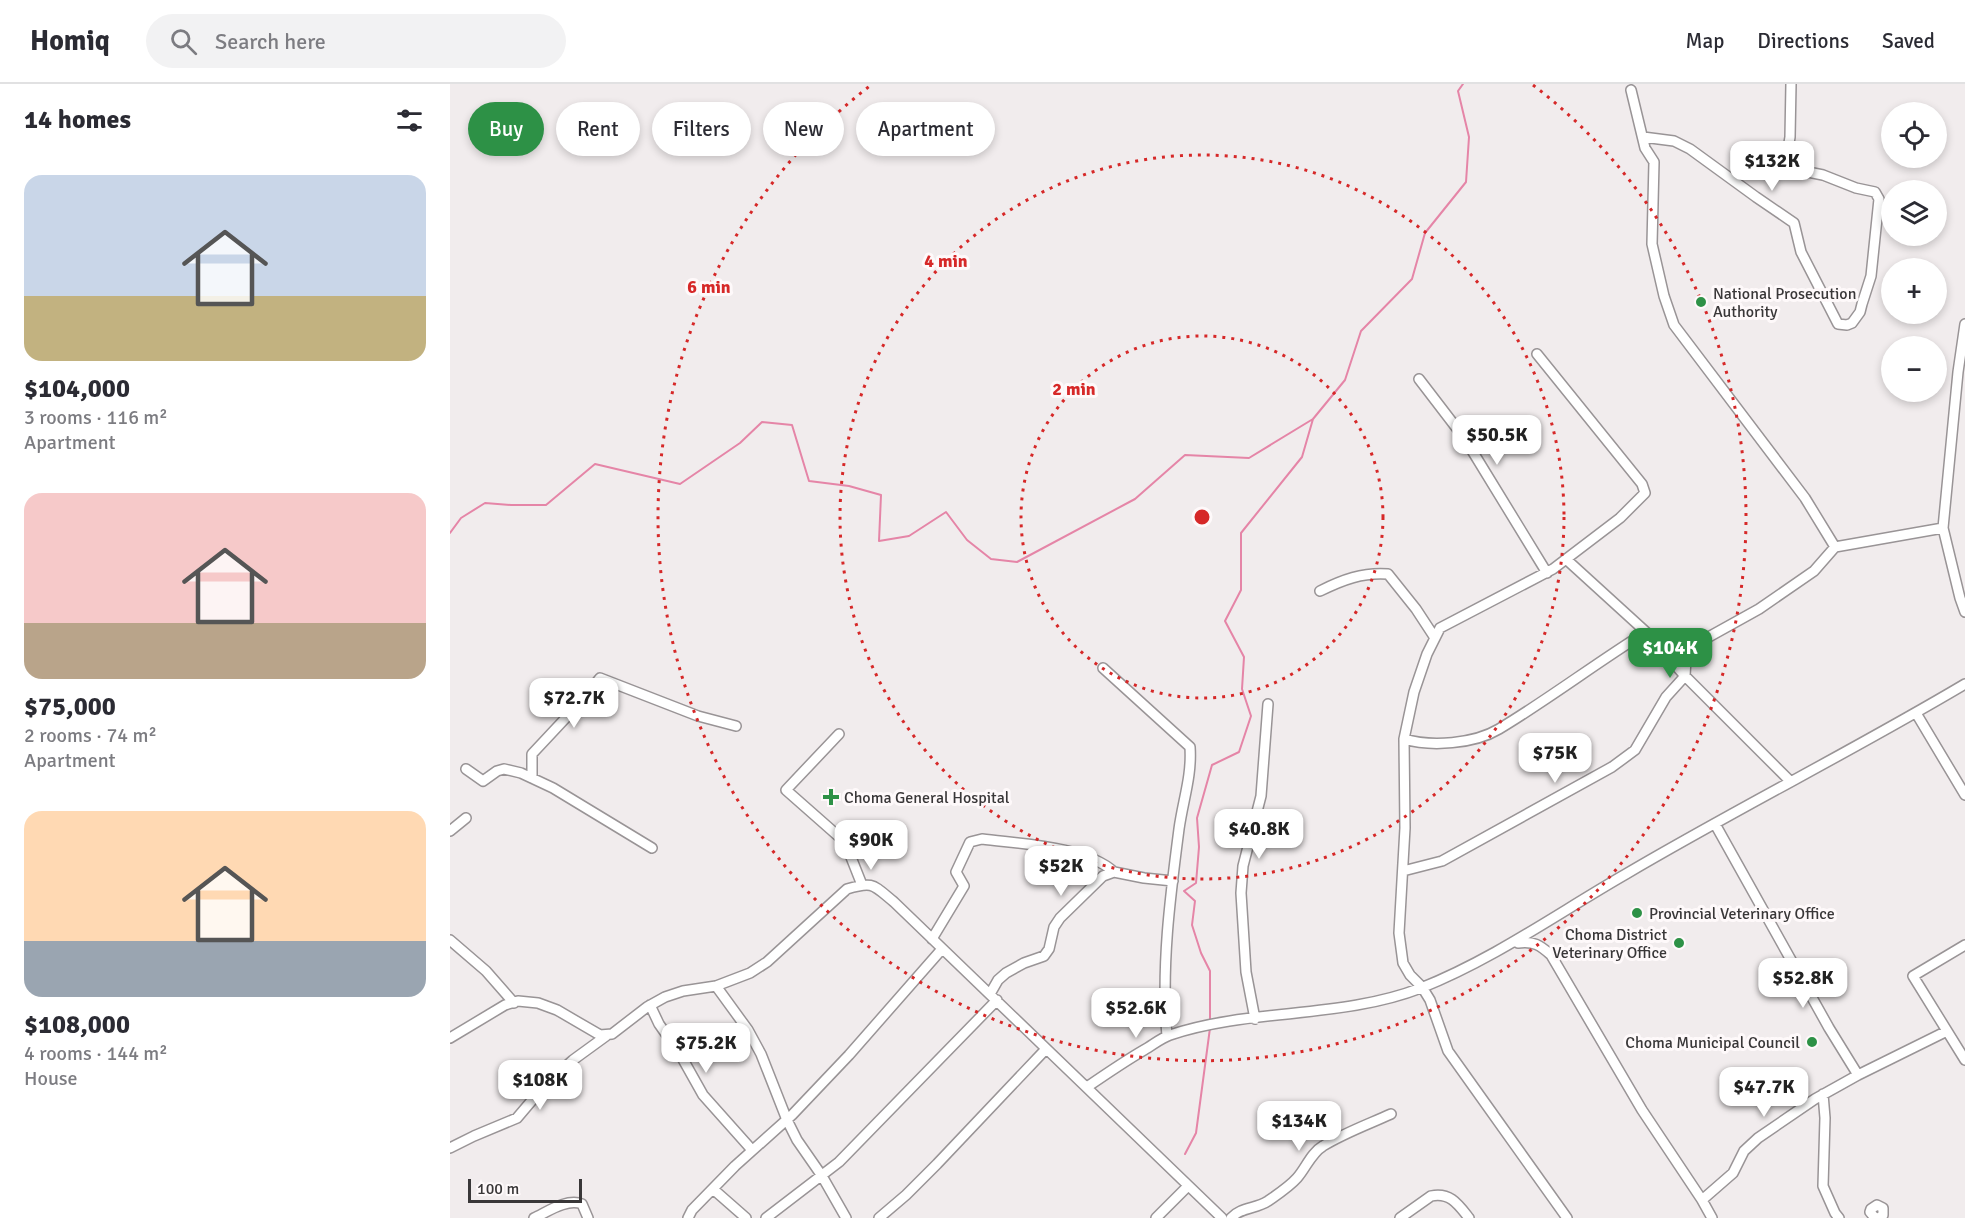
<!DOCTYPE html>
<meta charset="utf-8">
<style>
body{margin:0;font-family:Signika,sans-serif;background:#f2f2f3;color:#2b2b33;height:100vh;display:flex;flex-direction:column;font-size:22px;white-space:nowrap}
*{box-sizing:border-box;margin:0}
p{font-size:20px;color:#7c7c81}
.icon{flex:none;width:33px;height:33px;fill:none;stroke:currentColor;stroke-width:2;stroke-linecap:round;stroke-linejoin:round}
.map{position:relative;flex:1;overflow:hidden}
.details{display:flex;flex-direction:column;background:#fff;width:450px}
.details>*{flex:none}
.top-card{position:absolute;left:18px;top:18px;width:570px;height:54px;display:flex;gap:12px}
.fabs{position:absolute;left:1431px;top:18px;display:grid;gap:12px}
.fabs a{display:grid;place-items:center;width:66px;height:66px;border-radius:50%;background:#fff;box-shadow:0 3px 9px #0003;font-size:30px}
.scale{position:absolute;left:18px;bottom:15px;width:114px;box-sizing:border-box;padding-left:6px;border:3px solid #393738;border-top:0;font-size:16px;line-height:21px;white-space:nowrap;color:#393738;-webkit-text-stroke:4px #fef9fa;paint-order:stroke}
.price{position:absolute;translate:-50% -51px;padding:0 14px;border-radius:12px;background:#fff;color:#222;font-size:20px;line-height:39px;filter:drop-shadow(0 2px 3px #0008)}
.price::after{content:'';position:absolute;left:50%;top:36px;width:18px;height:14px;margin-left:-9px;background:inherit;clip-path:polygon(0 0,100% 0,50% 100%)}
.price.selected{background:#2d9146;color:#fff}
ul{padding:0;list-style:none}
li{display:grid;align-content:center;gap:12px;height:318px;padding:0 24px}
li span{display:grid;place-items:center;height:186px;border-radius:18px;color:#555}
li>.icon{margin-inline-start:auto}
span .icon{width:108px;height:108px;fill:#fffc;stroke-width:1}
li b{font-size:26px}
h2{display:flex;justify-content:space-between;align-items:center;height:72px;padding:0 24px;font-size:26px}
.chip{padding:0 21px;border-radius:27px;background:#fff;box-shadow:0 3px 9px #0003;font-size:21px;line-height:54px}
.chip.selected{background:#2d9146;color:#fff}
header{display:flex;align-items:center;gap:36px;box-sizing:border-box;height:84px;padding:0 30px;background:#fff;border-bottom:2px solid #e1e1e2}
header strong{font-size:28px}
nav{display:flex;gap:33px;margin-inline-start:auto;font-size:21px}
.search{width:420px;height:54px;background:#f2f2f3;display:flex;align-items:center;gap:15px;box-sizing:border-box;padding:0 21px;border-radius:33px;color:#7c7c81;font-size:22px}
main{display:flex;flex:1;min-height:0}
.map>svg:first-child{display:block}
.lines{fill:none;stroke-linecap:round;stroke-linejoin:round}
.stream{stroke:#e585a7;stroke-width:2}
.street-casing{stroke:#999496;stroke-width:12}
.street{stroke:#fff;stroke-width:9}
.ring{fill:none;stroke:#d62828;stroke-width:3;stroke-dasharray:3 6}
.poi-dot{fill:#2d9146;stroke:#fef9fa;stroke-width:2}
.labels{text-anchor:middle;stroke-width:6;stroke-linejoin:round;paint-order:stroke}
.poi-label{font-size:16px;fill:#393738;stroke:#fef9fa;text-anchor:start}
.centre{fill:#d62828;stroke:#fef9fa;stroke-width:3}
.ring-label{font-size:18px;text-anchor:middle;font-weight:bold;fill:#d62828;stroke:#fef9fa;stroke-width:6;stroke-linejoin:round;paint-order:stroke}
</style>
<header>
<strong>Homiq</strong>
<div class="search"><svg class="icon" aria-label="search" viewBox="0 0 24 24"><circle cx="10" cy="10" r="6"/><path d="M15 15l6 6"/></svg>Search here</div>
<nav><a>Map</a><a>Directions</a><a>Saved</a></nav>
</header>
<main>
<section class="details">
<h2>14 homes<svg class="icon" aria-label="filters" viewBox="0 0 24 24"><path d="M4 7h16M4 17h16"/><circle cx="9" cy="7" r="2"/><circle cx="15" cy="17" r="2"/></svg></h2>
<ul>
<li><span style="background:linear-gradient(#c9d6e8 65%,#c2b280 0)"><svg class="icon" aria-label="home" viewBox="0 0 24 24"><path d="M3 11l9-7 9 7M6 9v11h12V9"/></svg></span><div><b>$104,000</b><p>3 rooms · 116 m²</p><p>Apartment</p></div></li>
<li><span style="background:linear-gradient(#f6c9c9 70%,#b9a48a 0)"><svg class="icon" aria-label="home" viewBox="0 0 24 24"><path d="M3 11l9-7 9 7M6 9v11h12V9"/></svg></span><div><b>$75,000</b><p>2 rooms · 74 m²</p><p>Apartment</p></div></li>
<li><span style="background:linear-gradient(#ffd9b3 70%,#9aa5b1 0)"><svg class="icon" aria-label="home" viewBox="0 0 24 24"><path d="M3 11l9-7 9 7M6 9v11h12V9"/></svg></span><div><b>$108,000</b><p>4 rooms · 144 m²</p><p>House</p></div></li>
</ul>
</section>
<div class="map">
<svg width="1515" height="1134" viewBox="0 0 1515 1134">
<rect width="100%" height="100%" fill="#f1eced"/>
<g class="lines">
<!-- stream -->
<path class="stream" d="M 0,449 L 11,434 L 35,419 L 61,421 L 96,421 L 145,380 L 230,400 L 290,359 L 312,338 L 342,341 L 359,397 L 399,402 L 431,411 L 429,457 L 459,452 L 496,428 L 517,456 L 541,475 L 567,478 L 685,415 L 735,371 L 799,374 L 863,335
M 760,939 L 760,887 L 751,869 L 742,841 L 745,817 L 734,807 L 746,799 L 749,763 L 747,734 L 762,681 L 789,668 L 801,632 L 792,605 L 794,573 L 775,537 L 791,506 L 791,449 L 852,373 L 863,335 L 895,296 L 911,247 L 962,195 L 975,149 L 1016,98 L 1019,53 L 1008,7 L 1013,0
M 735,1070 L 746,1049 L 760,944"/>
<!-- street casing -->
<g class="street-casing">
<path id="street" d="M 1193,53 L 1224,57 L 1240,65 L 1306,113 L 1344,139 L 1351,168 L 1388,240 L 1397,241 L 1402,239 L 1410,228 L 1412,220 L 1421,192 L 1429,115 L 1425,108 L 1406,104 L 1373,91 L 1348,86 L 1342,83 L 1337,71 L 1340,53 L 1341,0
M 1515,240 L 1508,288 L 1493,444 L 1510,514 L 1515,528
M 1087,270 L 1192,400 L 1195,409 L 1170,434 L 1103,485 L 990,544 L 977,570 L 964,608 L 954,655 L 955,744 L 949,849 L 953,879 L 960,891 L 972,903 L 980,916 L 998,967 L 1117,1134
M 969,295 L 1015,355 L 1097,489
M 1385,463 L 1493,444
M 1117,476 L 1196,548 L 1235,592 L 1340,697
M 870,507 C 892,496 913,488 938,490 L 966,525 L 985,554
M 653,584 L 740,663 C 742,692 733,716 729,745 C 720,814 711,883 717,952
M 1466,629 L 1515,711
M 389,650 L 336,706 L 395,758 L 412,801
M 954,655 C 981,663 1024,660 1049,645 C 1099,615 1146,579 1196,548
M 16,685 L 33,697 L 47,687 L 54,685 L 71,689 L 103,704 L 202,764
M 82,694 L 82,670 L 126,623 L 150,594 L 248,632 L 286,642
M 1265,740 L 1379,944 L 1408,991 L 1497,947
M 0,747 L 16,734
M 953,787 L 992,777 L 1162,683 L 1185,666 L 1216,613 L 1235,592 L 1236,574 L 1246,560 L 1309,525 L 1364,487 L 1385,463 L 1355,414 L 1224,241 L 1214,212 L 1202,160 L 1204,78 L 1195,64 L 1181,6
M 482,855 L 514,802 L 506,788 L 520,758 L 532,755 C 569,760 636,762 664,788
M 0,856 L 36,887 L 64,919
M 1068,859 C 1084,857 1090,861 1101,871 L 1192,1026 L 1252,1116 L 1262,1134
M 1515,861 L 1463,892 L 1515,976
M 266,902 L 298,946 L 311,970 L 337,1036 L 347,1056 L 372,1092 L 396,1134
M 540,910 L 548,896 L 556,889 L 574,879 L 594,872 L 599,865 L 604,843 L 610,834 L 653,792 L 664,788 L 694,794 L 723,797
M 200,921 L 209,940 L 230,970 L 253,1011 L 302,1066
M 805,935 L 796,888 L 791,809 L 793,782 L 811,712 L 818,620
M 0,954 L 55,921 L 68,917 L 88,919 L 107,926 L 150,951 L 162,950 L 197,923 L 215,913 L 233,907 L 266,902 L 300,889 L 317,878 L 397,805 C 424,797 423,801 444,818 L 772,1134
M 637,1003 C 656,990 675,977 694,966 C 703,961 711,954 720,951 C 801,924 891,935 971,904 C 1044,875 1108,829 1176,790 C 1288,724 1404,666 1515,600
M 1373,1010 L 1375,1034 L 1373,1102 L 1385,1129 L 1389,1134
M 0,1064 L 24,1052 L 67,1034 L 95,1001 L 123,976 L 156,952
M 263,1105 L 296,1134
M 1252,1116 L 1283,1089 L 1294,1067 L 1308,1054 L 1365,1015 L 1408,991
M 84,1134 C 97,1128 117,1114 132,1120 L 138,1134
M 238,1134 L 242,1126 L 285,1082 L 342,1031 L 399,971 L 492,865
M 316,1134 L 389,1078 L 547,916
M 429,1134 L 456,1111 L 487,1080 L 596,965
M 706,1134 L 738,1102
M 781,1134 C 791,1123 806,1125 818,1117 C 828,1110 839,1103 847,1094 C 856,1084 861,1069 873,1062 C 894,1049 919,1040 941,1030
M 950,1134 L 981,1112 C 1000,1108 1008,1120 1019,1134
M 1425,1134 L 1420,1128 L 1421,1125 L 1427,1121 L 1433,1124 L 1433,1131 L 1428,1134"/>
</g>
<!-- street -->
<use href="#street" class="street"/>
</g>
<!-- distance rings -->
<g class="ring">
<circle cx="752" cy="433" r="181"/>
<circle cx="752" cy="433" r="362"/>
<path d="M1083 1A544 544 0 1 1 421 1"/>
</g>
<!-- markers -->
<g class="poi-dot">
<circle cx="1251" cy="218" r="6"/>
<path d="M378 704h6v6h6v6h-6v6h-6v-6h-6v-6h6z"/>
<circle cx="1187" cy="829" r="6"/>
<circle cx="1229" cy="859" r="6"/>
<circle cx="1362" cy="958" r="6"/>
</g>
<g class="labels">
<!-- poi labels -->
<g class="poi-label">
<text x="1263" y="215">National Prosecution<tspan x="1263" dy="18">Authority</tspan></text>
<text x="394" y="719">Choma General Hospital</text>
<text x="1199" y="835">Provincial Veterinary Office</text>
<text x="1217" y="856" text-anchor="end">Choma District<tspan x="1217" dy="18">Veterinary Office</tspan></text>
<text x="1350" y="964" text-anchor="end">Choma Municipal Council</text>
</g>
</g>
<circle cx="752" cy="433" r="9" class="centre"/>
<g class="ring-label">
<text x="496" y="183">4 min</text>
<text x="259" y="209">6 min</text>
<text x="624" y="311">2 min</text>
</g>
</svg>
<div class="fabs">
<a><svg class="icon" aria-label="locate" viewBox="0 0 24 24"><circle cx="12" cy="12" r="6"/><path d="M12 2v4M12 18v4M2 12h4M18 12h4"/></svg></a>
<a><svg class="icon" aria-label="layers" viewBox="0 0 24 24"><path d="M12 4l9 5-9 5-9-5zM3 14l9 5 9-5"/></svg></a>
<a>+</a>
<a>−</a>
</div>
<div class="scale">100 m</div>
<b class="price" style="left:1322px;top:108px">$132K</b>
<b class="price" style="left:1047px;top:382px">$50.5K</b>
<b class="price selected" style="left:1220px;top:595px">$104K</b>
<b class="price" style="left:124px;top:645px">$72.7K</b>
<b class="price" style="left:1105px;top:700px">$75K</b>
<b class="price" style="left:809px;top:776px">$40.8K</b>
<b class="price" style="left:421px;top:787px">$90K</b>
<b class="price" style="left:611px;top:813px">$52K</b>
<b class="price" style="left:1353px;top:925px">$52.8K</b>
<b class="price" style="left:686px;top:955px">$52.6K</b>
<b class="price" style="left:256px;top:990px">$75.2K</b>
<b class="price" style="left:90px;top:1027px">$108K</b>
<b class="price" style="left:1314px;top:1034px">$47.7K</b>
<b class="price" style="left:849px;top:1068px">$134K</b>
<div class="top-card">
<a class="chip selected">Buy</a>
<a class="chip">Rent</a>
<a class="chip">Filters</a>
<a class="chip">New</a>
<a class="chip">Apartment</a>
</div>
</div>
</main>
